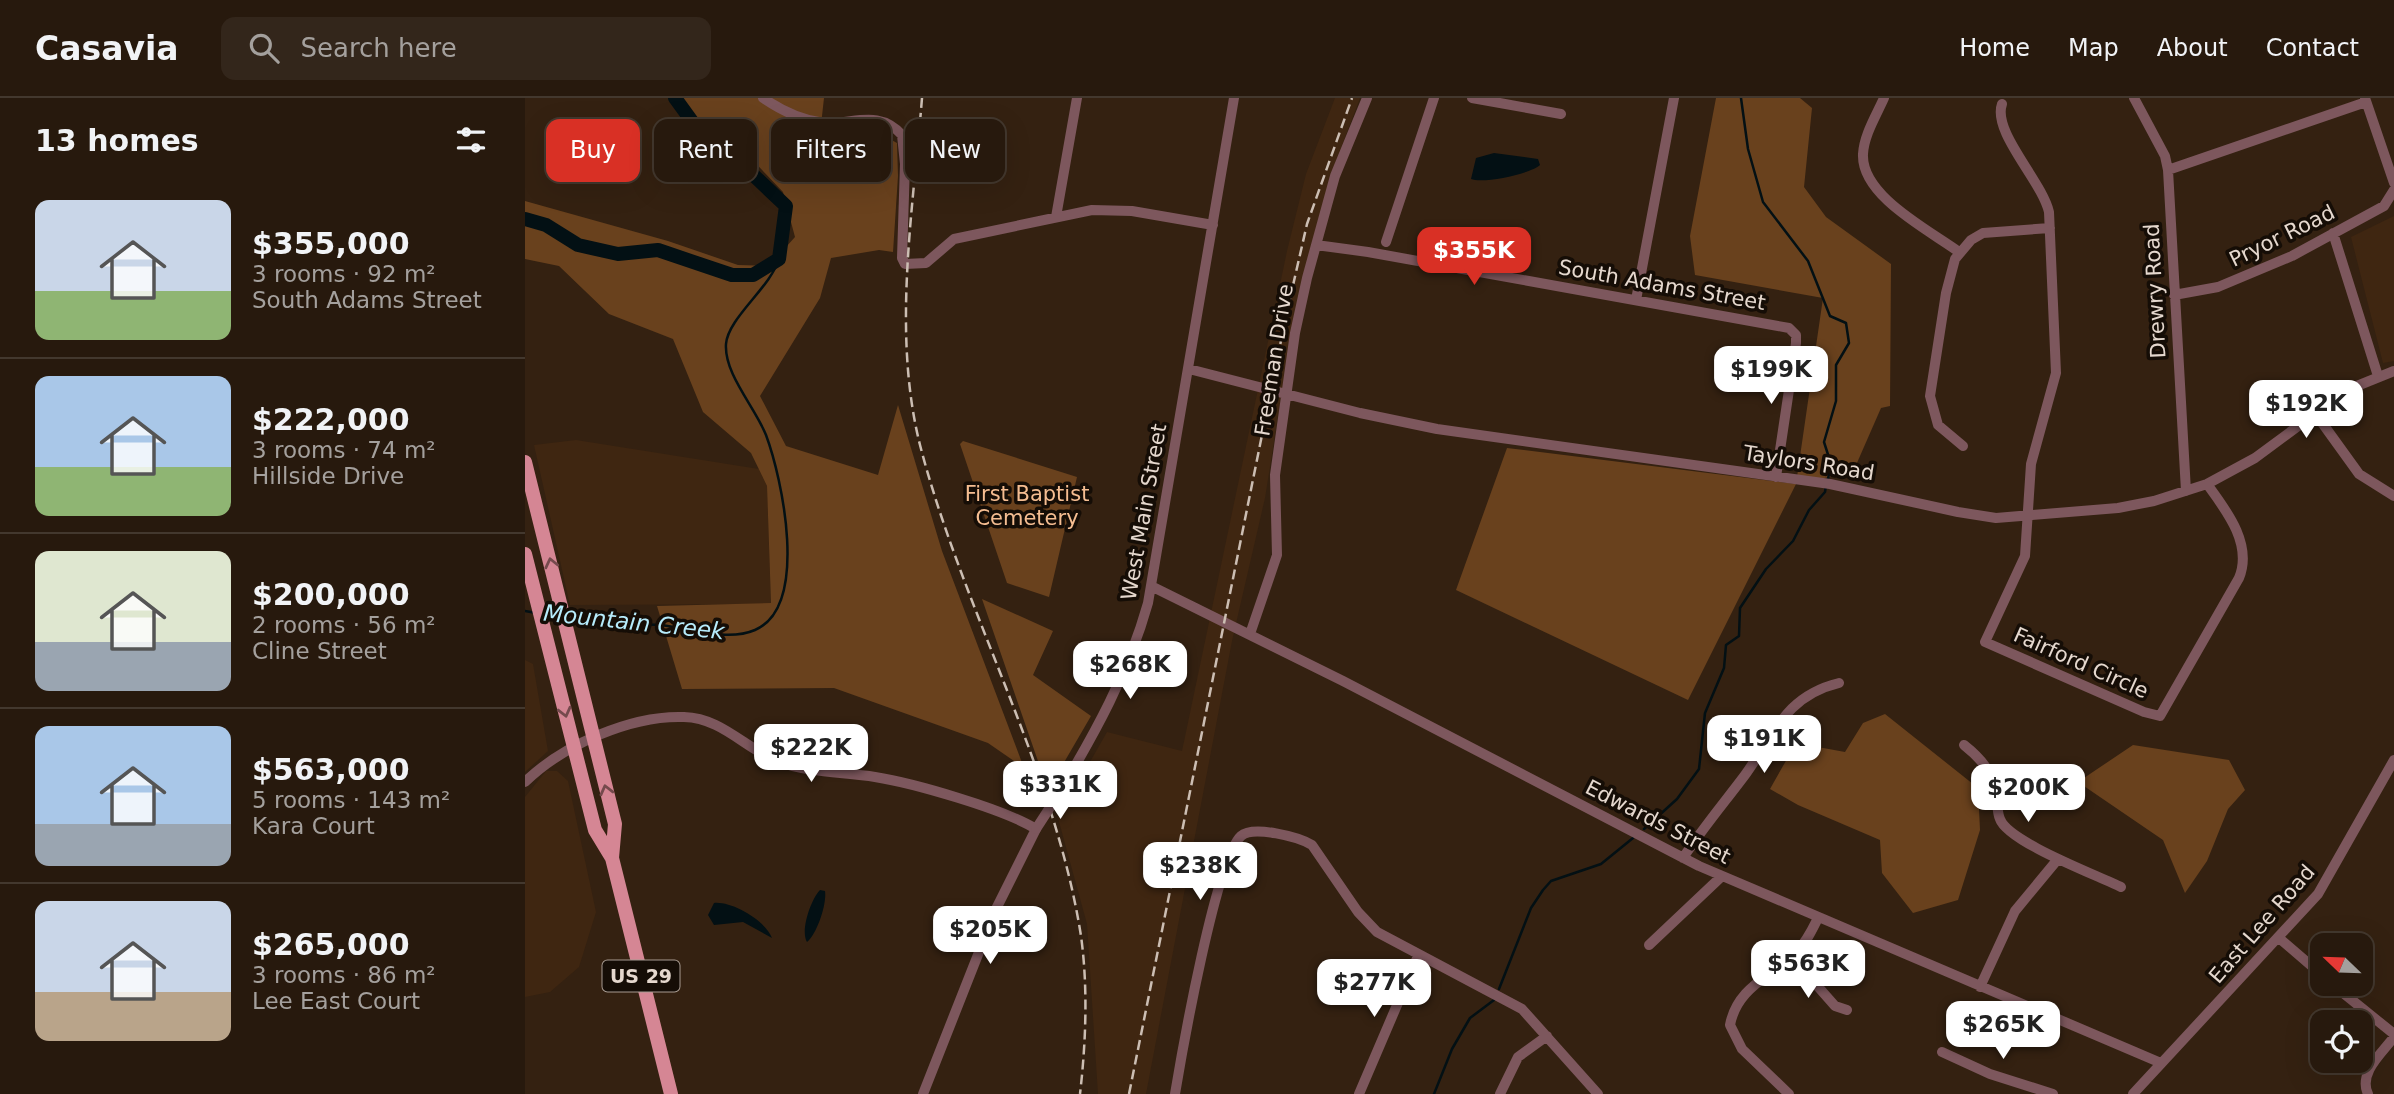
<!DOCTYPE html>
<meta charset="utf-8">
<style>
body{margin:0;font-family:"DejaVu Sans",sans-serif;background:#33261b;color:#f1f3f6;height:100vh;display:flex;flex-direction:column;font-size:26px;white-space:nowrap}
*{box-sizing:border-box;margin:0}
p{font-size:23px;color:#a4a09d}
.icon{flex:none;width:38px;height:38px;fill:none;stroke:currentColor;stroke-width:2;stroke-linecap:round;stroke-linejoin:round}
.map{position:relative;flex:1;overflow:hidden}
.drawer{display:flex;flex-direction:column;background:#27190d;width:525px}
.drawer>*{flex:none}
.guide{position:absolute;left:21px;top:21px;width:665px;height:63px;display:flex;gap:14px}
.needle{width:46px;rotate:293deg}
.buttons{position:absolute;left:1785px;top:835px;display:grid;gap:14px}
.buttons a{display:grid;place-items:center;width:63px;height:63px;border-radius:14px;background:#27190d;box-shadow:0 7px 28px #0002,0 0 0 2px #43382e;font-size:35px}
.price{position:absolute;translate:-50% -60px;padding:0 16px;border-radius:14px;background:#fff;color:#222;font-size:23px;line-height:46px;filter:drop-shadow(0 2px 4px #0008)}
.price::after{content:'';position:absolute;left:50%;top:42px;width:21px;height:16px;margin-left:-10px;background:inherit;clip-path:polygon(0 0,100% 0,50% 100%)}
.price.on{background:#d93025;color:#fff}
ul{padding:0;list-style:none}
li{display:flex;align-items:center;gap:21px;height:175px;padding:0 35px}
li+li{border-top:2px solid #43382e}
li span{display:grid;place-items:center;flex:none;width:196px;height:140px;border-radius:14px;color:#555}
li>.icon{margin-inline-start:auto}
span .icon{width:84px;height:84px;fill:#fffc;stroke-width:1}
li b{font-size:30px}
h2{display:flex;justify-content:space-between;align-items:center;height:84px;padding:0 35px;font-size:30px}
.pill{padding:0 24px;border-radius:14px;background:#27190d;box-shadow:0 7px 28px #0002,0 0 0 2px #43382e;font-size:24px;line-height:63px}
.pill.on{background:#d93025;color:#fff}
header{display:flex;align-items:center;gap:42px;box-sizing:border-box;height:98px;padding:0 35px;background:#27190d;border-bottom:2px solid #43382e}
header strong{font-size:33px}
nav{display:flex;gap:38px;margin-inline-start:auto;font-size:24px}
.search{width:490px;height:63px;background:#33261b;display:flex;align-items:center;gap:18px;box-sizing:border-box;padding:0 24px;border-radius:14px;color:#a4a09d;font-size:26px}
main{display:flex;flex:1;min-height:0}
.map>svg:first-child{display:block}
.built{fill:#3f2611}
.green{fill:#69411d}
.water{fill:#031014}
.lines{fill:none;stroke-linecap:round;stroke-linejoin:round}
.stream{stroke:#031014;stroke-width:2.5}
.river{stroke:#031014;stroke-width:14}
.minor{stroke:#7d575d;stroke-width:10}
.major{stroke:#d58694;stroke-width:14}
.rail{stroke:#ccbeb3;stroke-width:2.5;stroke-dasharray:10 5;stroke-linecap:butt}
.minor-bridge{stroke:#7d575d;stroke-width:10}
.oneway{stroke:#754a4d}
.labels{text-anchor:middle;stroke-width:7;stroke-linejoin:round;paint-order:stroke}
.shield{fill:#150d06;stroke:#a79b92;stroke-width:2}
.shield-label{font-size:19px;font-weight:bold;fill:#e5d8ce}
.street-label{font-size:21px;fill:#e5d8ce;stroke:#150d06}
.park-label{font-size:21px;fill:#f5bd91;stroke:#150d06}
.water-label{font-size:23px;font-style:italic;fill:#b7ecfc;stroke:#150d06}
</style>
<header>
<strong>Casavia</strong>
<div class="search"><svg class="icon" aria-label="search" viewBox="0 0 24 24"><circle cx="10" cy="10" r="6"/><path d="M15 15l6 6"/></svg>Search here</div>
<nav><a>Home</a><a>Map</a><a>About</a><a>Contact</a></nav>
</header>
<main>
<section class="drawer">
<h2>13 homes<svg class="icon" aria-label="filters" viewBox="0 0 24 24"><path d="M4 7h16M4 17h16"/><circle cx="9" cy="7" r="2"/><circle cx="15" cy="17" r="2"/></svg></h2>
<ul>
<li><span style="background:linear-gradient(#c9d6e8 65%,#8fb573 0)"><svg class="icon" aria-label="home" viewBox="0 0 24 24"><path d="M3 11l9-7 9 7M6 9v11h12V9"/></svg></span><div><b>$355,000</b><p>3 rooms · 92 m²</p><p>South Adams Street</p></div></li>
<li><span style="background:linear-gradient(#a9c7e8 65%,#8fb573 0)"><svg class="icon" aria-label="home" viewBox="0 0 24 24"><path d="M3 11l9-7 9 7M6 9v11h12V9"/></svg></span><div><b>$222,000</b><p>3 rooms · 74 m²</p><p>Hillside Drive</p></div></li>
<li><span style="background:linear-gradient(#dfe7d0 65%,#9aa5b1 0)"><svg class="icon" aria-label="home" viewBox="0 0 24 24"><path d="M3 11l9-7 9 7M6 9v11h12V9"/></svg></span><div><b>$200,000</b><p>2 rooms · 56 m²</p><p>Cline Street</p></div></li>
<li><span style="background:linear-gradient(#a9c7e8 70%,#9aa5b1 0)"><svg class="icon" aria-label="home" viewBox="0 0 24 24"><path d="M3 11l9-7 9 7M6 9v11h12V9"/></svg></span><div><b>$563,000</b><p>5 rooms · 143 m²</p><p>Kara Court</p></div></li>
<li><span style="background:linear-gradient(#c9d6e8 65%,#b9a48a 0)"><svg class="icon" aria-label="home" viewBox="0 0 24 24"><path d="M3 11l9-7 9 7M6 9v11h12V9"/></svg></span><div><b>$265,000</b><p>3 rooms · 86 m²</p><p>Lee East Court</p></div></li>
</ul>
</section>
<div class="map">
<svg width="1869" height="996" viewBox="0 0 1869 996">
<rect width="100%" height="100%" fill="#342111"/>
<!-- built -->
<path class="built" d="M 810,0 L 835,0 L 811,63 L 756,299 L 740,400 L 707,543 L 621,996 L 573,996 L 562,826 L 533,720 L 582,634 L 657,653 L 762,153 L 781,76 Z
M 1869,118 L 1869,263 L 1858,265 L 1826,139 Z
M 51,342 L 234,371 L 242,388 L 246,506 L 45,507 L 9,347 Z
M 0,562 L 8,566 L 23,653 L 0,674 Z
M 21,673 L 32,673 L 43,683 L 71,814 L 54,869 L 25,894 L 0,899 L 0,699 Z"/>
<!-- green -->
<path class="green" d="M 148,0 L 299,0 L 295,36 L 352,34 L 372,45 L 373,78 L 368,154 L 354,152 L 306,160 L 295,200 L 235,298 L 261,348 L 353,377 L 373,307 L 417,453 L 499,670 L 463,645 L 309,590 L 157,591 L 132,508 L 246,505 L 242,388 L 226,355 L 178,314 L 148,241 L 84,216 L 34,168 L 0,161 L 0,103 L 143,143 L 213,167 L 244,168 L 270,139 L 258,94 L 216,50 L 170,19 Z
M 1191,0 L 1275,0 L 1287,10 L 1279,89 L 1301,119 L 1366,166 L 1365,308 L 1356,310 L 1328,374 L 1271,386 L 1163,602 L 931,492 L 982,350 L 1271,386 L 1298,200 L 1170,177 L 1165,138 Z
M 438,343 L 552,379 L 524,499 L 482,485 L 435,346 Z
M 457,501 L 528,533 L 508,577 L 566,618 L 523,692 Z
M 1360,616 L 1453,690 L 1455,732 L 1433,802 L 1388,815 L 1357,775 L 1355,742 L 1273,707 L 1245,691 L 1271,645 L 1320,654 L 1338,625 Z
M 1608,647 L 1704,662 L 1720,692 L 1703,711 L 1682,763 L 1660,795 L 1638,742 L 1553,684 Z"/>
<!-- water -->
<path class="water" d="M 969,55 L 1013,61 L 1015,67 C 1005,76 958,86 946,81 L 951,60 Z
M 295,792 L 300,793 C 302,806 292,836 282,844 C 275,833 286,801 295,792 Z
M 189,805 C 207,803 241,823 247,840 L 218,824 L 189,827 L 183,817 Z"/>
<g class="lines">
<!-- stream -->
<path class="stream" d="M 1216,0 L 1223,51 L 1238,104 L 1283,163 L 1305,218 L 1321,225 L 1324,245 L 1311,267 L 1311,303 L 1299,344 L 1306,366 L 1303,381
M 0,513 L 11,515
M 21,517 L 35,519
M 45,521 C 75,526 104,525 135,527 C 164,530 202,544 230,532 C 285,508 257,380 241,337 C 230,309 199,276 201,246 C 203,220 245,190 254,161
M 1119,731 L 1152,701 L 1174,671 L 1180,615 L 1199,570 L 1201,547 L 1214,538 L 1215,510 L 1241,471 L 1268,443 L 1284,412 L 1300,394 L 1301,387
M 974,891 L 1006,810 L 1018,792 L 1026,783 L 1076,766 L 1108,740
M 909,996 L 927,951 L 945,920 L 969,902"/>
<!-- river -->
<path class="river" d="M 0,121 L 21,127 L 53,147 L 93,156 L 133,152 L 207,177 L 228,177 L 254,161 L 261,108 L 222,71 L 174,33 L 150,0"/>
<!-- minor -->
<path class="minor" d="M 238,0 C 254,11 274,21 294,24 C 325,29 352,9 377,37 L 380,66 L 377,160 L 380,166 L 401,165 L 429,141 L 567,112 L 607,113 L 688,127
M 947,0 L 1036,16
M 1359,0 C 1351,18 1339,37 1338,56 C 1336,98 1404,132 1434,154
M 1609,0 L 1640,58 L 1643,72 L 1661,393
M 1840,0 L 1869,85
M 1477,6 C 1467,34 1517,83 1524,114 L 1531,275 L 1506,366 L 1500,458 L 1460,544 L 1619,614 L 1635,618 L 1714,480 C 1728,446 1701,412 1682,386
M 1643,72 L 1841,4
M 531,119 L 552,0
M 1808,135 L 1853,278
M 861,144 L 909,0
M 791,147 L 843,154 L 1264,230 L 1271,237 L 1271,245 L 1251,379
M 1649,197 L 1693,189 L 1767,158 L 1859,108 L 1869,92
M 1111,202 L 1149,0
M 664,271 L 835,315 L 912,331 L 1305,386 L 1433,414 L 1471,420 L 1593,410 L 1629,403 L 1682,386 L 1730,360 L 1822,292 L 1869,273
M 1790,315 L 1834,376 L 1869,398
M 1438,348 L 1413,327 L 1405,298 L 1421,195 L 1430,161 L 1446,142 L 1458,135 L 1525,130
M 626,488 L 818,583 L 1174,768 L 1636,965
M 725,536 L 752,457 L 750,377 L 770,235 L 782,180 L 810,78 L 842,0
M 1439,647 C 1453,658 1466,671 1470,689 C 1473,699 1471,712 1475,721 C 1483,744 1572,777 1596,789
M 0,684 C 38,647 106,617 159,619 C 198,620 221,652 255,664 C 284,675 319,674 350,679 C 388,685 479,711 511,731 L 471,811 L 398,996
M 533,697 C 570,635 603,576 623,505 L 709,0
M 1158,760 C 1177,731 1199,705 1220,677 C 1249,637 1260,598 1314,585
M 1754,840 L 1797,877
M 1124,847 L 1197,778
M 1266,858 L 1310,908 L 1322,912
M 1807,886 L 1869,936
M 1455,889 L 1490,813 L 1533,761
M 1417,954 L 1465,976 L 1528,996
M 650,996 C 657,954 691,761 716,738 C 728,727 774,739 787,747 L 833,814 L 852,834 L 997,911 L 1073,996
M 834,996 L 893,858
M 975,996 L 993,959 L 1022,938
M 1264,996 L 1217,951 L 1205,927 C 1212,889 1247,878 1273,852 C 1282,843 1287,832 1293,820
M 1608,996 L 1793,796 L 1869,662
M 1843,996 C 1833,975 1857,955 1869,939"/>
<!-- major -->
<path class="major" d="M 0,364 L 90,726 L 87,760 L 146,996
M 0,456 L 70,732 L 87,760"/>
<!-- rail -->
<path class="rail" d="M 397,0 C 388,114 367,235 395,347 C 437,510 530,671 556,838 C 563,889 561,944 555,996
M 604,996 L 761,218 L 782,126 L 827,0"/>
<!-- minor-bridge -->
<path class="minor-bridge" d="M 511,731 L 533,697"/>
</g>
<!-- one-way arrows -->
<defs><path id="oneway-chevron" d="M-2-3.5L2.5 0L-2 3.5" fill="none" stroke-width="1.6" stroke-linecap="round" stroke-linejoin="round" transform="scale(1.75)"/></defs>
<g class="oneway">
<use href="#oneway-chevron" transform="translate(26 465) rotate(-103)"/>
<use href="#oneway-chevron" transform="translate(40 614) rotate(76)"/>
<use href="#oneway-chevron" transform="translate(81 692) rotate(-104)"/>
</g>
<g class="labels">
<!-- shield labels -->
<rect class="shield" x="77.5" y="862.5" width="77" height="31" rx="5"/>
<g class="shield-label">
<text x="116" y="885">US 29</text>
</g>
<!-- street labels -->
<g class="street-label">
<text transform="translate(1757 138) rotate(-26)" y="7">Pryor Road</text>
<text transform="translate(1137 187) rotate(10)" y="7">South Adams Street</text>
<text transform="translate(1630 193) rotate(-93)" y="7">Drewry Road</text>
<text transform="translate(749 262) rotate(-81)" y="7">Freeman Drive</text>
<text transform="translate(1284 365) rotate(9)" y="7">Taylors Road</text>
<text transform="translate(619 414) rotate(-80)" y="7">West Main Street</text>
<text transform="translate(1556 565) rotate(24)" y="7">Fairford Circle</text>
<text transform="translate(1133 724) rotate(27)" y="7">Edwards Street</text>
<text transform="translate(1737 826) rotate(-49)" y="7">East Lee Road</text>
</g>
<!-- park labels -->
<g class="park-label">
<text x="502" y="403">First Baptist<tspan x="502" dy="24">Cemetery</tspan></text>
</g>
<!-- water labels -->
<g class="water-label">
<text transform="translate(109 524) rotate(6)" y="8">Mountain Creek</text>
</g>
</g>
</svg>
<div class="buttons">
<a><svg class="needle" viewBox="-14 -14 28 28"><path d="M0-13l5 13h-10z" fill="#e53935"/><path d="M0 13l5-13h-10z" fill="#a4a09d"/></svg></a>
<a><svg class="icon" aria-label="locate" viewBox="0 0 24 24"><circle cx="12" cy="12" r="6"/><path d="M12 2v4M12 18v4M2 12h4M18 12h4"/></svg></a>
</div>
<b class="price on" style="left:949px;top:189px">$355K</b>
<b class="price" style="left:1246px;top:308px">$199K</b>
<b class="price" style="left:1781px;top:342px">$192K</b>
<b class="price" style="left:605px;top:603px">$268K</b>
<b class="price" style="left:1239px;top:677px">$191K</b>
<b class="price" style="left:286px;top:686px">$222K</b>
<b class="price" style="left:535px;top:723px">$331K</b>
<b class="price" style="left:1503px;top:726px">$200K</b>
<b class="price" style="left:675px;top:804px">$238K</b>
<b class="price" style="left:465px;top:868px">$205K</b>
<b class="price" style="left:1283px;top:902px">$563K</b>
<b class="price" style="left:849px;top:921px">$277K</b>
<b class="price" style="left:1478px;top:963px">$265K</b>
<div class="guide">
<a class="pill on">Buy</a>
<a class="pill">Rent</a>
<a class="pill">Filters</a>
<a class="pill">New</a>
</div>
</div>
</main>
